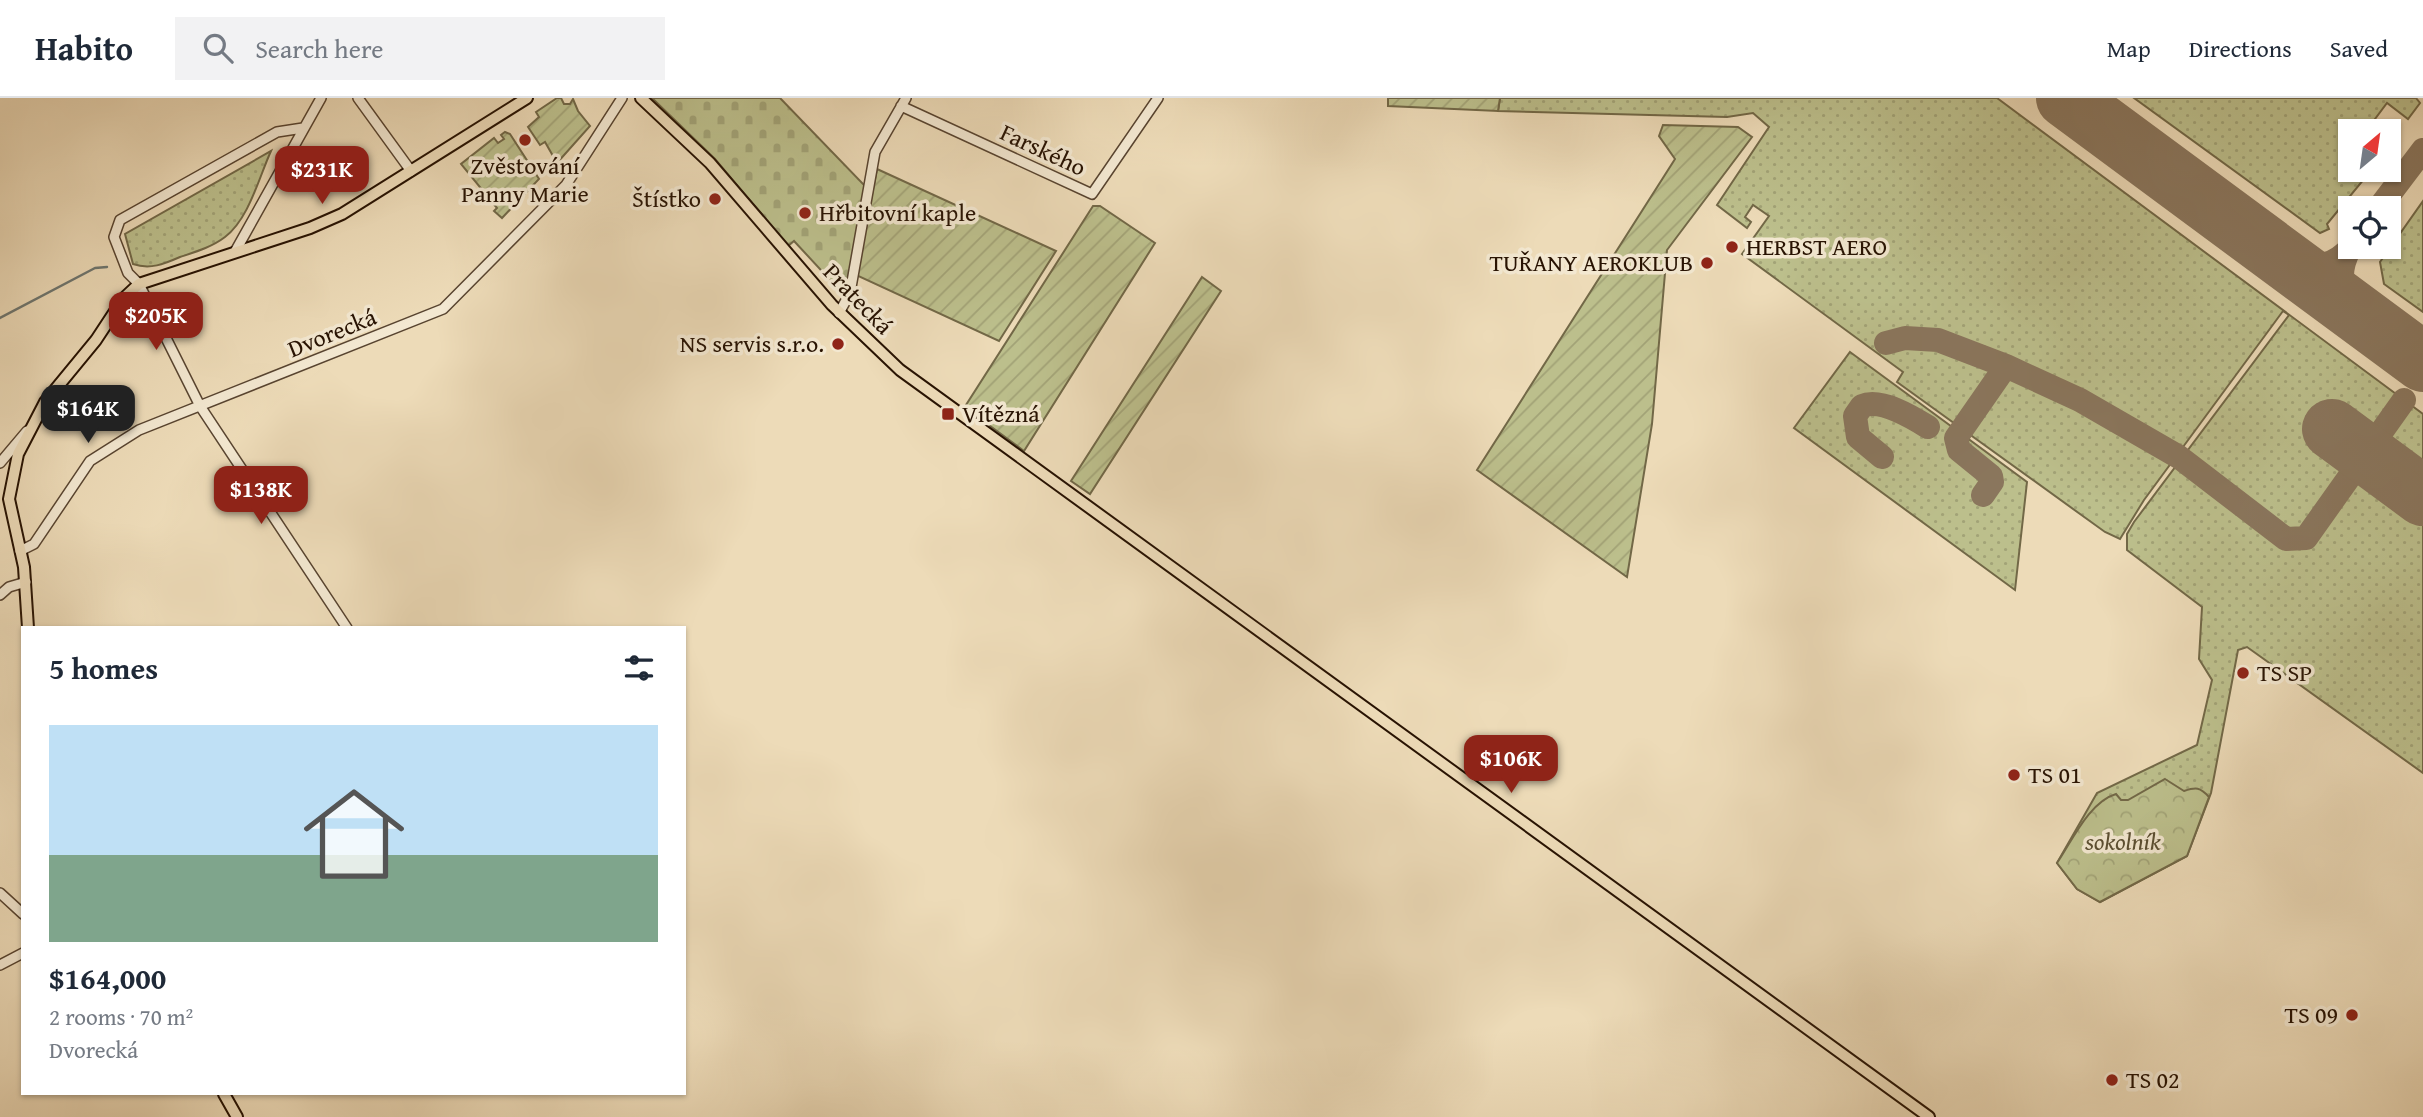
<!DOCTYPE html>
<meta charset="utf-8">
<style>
body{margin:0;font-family:"Gentium Book Plus",serif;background:#f2f2f3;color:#1f2937;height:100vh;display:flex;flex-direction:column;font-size:26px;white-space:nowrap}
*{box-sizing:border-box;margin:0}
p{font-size:23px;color:#747a83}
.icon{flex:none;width:38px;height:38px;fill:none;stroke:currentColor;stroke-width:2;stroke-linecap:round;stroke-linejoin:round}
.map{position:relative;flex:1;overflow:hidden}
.drawer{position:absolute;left:21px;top:528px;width:665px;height:469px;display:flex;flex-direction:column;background:#fff;border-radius:0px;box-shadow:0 2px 5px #0004}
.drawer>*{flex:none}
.needle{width:46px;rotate:29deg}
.fabs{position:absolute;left:2338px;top:21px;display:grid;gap:14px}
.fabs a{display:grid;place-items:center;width:63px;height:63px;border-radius:0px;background:#fff;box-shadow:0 2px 5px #0004;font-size:35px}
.price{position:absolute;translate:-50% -60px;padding:0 16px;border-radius:14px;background:#8f2418;color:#fff;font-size:23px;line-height:46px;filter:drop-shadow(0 2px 4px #0008)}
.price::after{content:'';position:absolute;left:50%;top:42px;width:21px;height:16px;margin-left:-10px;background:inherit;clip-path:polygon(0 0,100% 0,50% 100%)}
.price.current{background:#222;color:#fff}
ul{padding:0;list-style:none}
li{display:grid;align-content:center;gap:14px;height:371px;padding:0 28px}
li+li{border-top:2px solid #e0e1e3}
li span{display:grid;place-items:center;height:217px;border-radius:0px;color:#555}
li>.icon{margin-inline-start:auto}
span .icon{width:126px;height:126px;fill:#fffc;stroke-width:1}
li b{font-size:30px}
h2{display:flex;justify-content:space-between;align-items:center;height:84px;padding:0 28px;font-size:30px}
header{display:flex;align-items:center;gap:42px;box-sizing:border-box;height:98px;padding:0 35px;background:#fff;border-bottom:2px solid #e0e1e3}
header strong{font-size:33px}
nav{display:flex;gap:38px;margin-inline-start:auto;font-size:24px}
.search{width:490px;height:63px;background:#f2f2f3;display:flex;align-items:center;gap:18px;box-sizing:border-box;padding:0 24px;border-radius:0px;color:#747a83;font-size:26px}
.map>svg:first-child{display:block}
.grass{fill:url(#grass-dots);stroke:#726847;stroke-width:2}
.forest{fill:url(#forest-crowns);stroke:#726847;stroke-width:2}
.cemetery{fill:url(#cemetery-stones);stroke:#726847;stroke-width:2}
.garden{fill:url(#garden-furrows);stroke:#726847;stroke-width:2}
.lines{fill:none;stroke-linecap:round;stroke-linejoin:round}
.stream{stroke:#6e7670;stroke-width:2.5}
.taxiway{stroke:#8a765d;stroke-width:24}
.runway{stroke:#8a765d;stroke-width:60}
.minor-casing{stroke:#584430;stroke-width:12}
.major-casing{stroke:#271202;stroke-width:14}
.minor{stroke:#f3e8d1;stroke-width:9}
.major{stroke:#eddbb8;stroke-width:10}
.poi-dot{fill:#8f2418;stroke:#f3e8d1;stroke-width:2.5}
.labels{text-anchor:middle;stroke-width:7;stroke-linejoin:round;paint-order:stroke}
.street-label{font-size:24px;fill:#271202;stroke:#f3e8d1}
.poi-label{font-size:24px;fill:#271202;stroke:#f3e8d1;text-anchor:start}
.park-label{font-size:24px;font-style:italic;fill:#5b4f32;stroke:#f3e8d1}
</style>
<header>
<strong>Habito</strong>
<div class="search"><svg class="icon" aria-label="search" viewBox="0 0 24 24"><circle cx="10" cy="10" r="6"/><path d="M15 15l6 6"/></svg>Search here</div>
<nav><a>Map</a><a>Directions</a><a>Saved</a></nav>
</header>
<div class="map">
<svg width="2423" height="1019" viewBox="0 0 2423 1019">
<defs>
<pattern id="grass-dots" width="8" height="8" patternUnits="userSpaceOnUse" patternTransform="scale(1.75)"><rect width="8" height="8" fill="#bcbf8c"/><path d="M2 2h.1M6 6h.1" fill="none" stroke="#a2a377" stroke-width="1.8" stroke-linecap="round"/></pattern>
<pattern id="forest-crowns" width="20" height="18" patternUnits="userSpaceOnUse" patternTransform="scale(1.75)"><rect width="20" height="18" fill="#bcbf8c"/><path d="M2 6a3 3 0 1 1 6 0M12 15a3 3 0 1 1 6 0" fill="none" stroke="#a2a377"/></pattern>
<pattern id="cemetery-stones" width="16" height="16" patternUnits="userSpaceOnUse" patternTransform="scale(1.75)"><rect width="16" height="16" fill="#bcbf8c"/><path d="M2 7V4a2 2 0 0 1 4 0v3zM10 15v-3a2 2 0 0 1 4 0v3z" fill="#a2a377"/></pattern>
<pattern id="garden-furrows" width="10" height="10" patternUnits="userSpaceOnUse" patternTransform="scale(1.75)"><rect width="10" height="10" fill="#bcbf8c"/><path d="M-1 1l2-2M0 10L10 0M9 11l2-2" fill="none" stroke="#a2a377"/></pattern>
</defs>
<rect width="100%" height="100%" fill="#eddbb8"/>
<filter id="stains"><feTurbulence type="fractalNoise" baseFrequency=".00286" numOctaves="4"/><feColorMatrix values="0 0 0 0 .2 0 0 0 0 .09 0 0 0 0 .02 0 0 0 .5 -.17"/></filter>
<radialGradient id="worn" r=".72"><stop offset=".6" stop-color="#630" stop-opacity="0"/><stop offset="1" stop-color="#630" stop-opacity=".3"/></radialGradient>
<!-- grass -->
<path class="grass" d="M 1500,0 L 1997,0 L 2423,316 L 2423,675 L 2247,549 L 2238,552 L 2211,695 L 2187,758 L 2100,804 L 2077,791 L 2057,765 L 2097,695 L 2197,647 L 2212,582 L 2199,561 L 2202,509 L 2127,452 L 2127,436 L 2134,424 L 2289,217 L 2283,213 L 2144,402 L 2120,441 L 2105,434 L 1897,284 L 1903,274 L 1742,156 L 1769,118 L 1753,107 L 1745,119 L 1751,124 L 1747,130 L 1717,107 L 1769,29 L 1753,15 L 1727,19 L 1498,13 Z
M 2134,0 L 2416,0 L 2420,5 L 2408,21 L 2387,5 L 2366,33 L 2350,33 L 2348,58 L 2350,72 L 2369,75 L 2327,126 L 2329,131 L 2320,135 Z
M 271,53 C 259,79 249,121 225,139 C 212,149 195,154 180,159 C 164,166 150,172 133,166 L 125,136 Z
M 2423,103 L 2423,214 L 2384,186 L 2380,164 Z
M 1850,254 L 2027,384 L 2015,492 L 1794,330 Z"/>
<!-- forest -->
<path class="forest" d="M 2165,681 L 2184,693 C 2196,689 2200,689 2209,699 L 2187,758 L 2100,804 L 2077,791 L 2057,765 C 2072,743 2089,704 2116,696 L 2121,702 L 2128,702 Z"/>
<!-- cemetery -->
<path class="cemetery" d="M 652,0 L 780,0 L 866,89 L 848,195 L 844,197 L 794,143 L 788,148 L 715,61 Z"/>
<!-- garden -->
<path class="garden" d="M 557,0 L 561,0 L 564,6 L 570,6 L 573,1 L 578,13 L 590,28 L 557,65 L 545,44 L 540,47 L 528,29 L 539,19 L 536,14 Z
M 1388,0 L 1500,0 L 1498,13 L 1388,8 Z
M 1663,27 L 1738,29 L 1752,39 L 1667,152 L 1652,326 L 1627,479 L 1477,372 L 1675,61 L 1659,38 Z
M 505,34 L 510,36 L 539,81 L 502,120 L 494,113 L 497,110 L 461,66 L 494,40 L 498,45 L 504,41 L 501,37 Z
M 877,71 L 1056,153 L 999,243 L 856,177 Z
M 1093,108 L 1100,108 L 1155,145 L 1024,353 L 967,311 L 966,307 Z
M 1202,179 L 1221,193 L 1090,396 L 1071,383 Z"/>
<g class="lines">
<!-- stream -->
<path class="stream" d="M 0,220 L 95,170 L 107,169"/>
<!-- taxiway -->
<path class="taxiway" d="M 2379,110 L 2423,52
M 2226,118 C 2262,144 2311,195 2351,149
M 2350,150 C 2322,202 2373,226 2408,252
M 1886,245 L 1905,240 L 1938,242 L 2006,268 L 2080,302 L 2179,359 L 2286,441 L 2306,440 L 2404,302
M 1882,359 L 1858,339 L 1855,318 L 1862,308 C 1881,300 1912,319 1928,329
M 1983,397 L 1992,384 L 1991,378 L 1959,352 L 1956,340 L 2006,268"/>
<!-- runway -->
<path class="runway" d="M 2066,0 L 2423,264
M 2332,331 L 2423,398"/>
<!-- minor casing -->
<g class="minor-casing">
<path id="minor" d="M 358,0 L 411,73
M 901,8 L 1092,96 L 1158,0
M 303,30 L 277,34 L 120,122 L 114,139 L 128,175 L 139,186 L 200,308 L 347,530
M 236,152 L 321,0
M 839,215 L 850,195 L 875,54 L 906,0
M 0,365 L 27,333
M 20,453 L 34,446 L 90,363 L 139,332 L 443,211 L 566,87 L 622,0
M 0,497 L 9,489 L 26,484
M 0,795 L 23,816
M 0,867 L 23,855"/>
</g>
<!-- major casing -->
<g class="major-casing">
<path id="major" d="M 641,0 L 710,65 L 832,207 L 900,272 L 1929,1019
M 28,530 L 24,469 L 9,401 L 18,356 L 45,304 L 96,242 L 123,201 L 139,186 L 310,130 L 342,116 L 527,0
M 224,996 L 237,1019"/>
</g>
<!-- minor -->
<use href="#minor" class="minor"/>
<!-- major -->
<use href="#major" class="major"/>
</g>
<!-- markers -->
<g class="poi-dot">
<circle cx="525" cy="42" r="7"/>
<circle cx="715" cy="101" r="7"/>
<circle cx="805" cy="115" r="7"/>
<circle cx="1732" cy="149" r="7"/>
<circle cx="1707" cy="165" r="7"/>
<circle cx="838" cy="246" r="7"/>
<rect x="941" y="309" width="14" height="14" rx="3.5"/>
<circle cx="2243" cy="575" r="7"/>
<circle cx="2014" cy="677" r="7"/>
<circle cx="2352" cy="917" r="7"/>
<circle cx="2112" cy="982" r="7"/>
</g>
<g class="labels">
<!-- street labels -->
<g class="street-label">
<text transform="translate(1043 52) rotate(25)" y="8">Farského</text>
<text transform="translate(858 201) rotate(46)" y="8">Pratecká</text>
<text transform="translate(332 235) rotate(-22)" y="8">Dvorecká</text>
</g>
<!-- poi labels -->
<g class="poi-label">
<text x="525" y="76" text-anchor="middle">Zvěstování<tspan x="525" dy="28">Panny Marie</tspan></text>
<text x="701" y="109" text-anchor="end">Štístko</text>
<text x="819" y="123">Hřbitovní kaple</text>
<text x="1746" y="157">HERBST AERO</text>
<text x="1693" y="173" text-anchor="end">TUŘANY AEROKLUB</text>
<text x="824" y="254" text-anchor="end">NS servis s.r.o.</text>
<text x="962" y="324">Vítězná</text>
<text x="2257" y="583">TS SP</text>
<text x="2028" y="685">TS 01</text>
<text x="2338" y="925" text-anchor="end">TS 09</text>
<text x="2126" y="990">TS 02</text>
</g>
<!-- park labels -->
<g class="park-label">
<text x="2123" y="752">sokolník</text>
</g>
</g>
<rect width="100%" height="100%" filter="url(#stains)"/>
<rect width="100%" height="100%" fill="url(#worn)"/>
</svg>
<div class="fabs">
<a><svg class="needle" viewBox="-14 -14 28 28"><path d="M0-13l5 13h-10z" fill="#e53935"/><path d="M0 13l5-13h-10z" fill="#747a83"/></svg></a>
<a><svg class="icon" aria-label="locate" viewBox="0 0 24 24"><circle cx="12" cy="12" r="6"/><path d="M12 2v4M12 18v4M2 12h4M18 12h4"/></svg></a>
</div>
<b class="price" style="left:322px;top:108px">$231K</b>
<b class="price" style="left:156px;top:254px">$205K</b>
<b class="price current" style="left:88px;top:347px">$164K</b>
<b class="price" style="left:261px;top:428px">$138K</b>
<b class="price" style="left:1511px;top:697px">$106K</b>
<section class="drawer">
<h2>5 homes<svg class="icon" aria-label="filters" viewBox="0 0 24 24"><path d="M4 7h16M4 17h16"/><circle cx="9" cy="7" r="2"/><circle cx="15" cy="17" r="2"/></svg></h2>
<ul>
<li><span style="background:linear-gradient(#bfe0f5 60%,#7fa58c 0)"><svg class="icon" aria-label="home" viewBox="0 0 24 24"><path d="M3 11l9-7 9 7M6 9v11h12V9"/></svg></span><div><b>$164,000</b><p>2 rooms · 70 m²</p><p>Dvorecká</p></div></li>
</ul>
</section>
</div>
